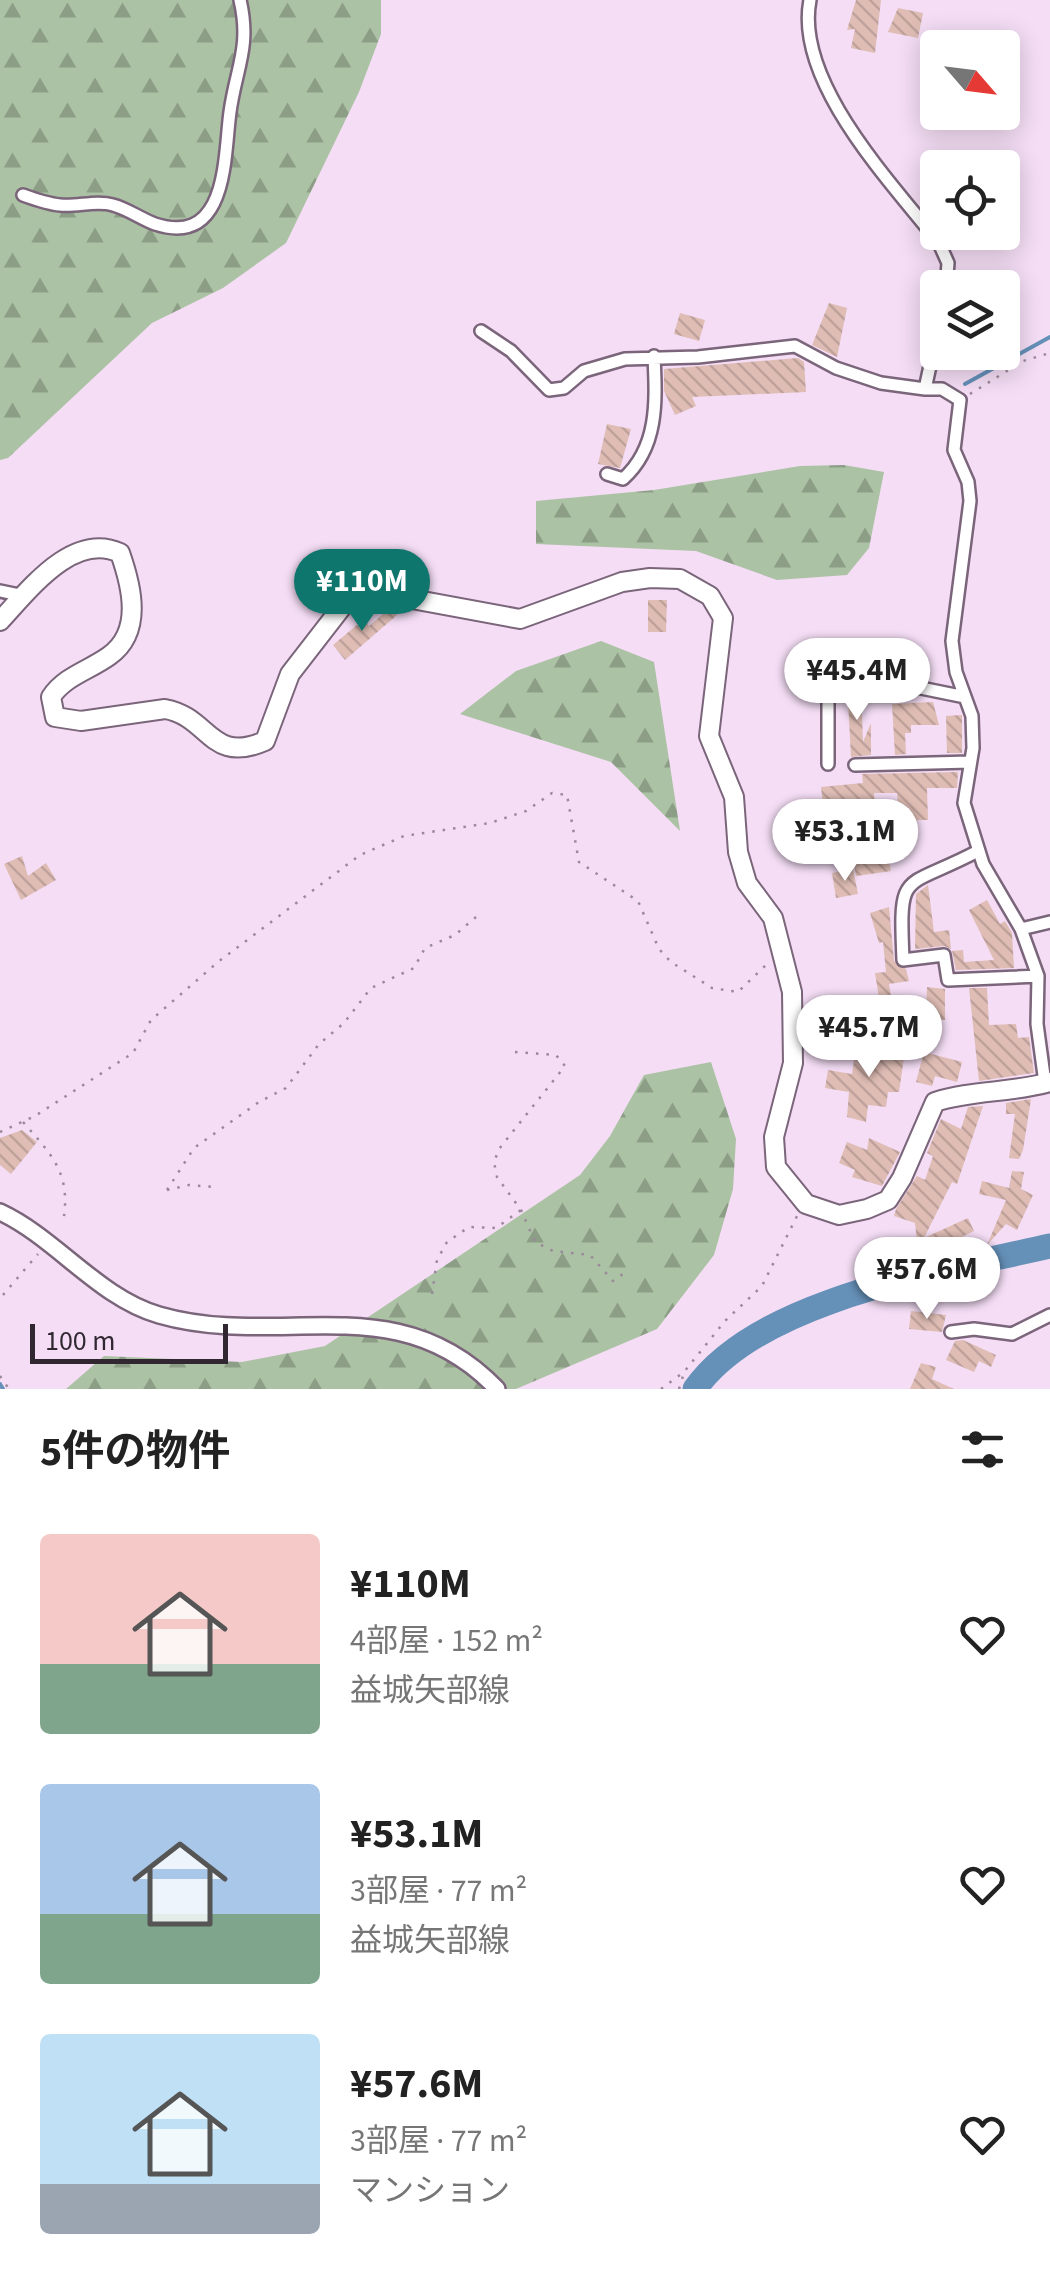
<!DOCTYPE html>
<html lang="ja">
<meta charset="utf-8">
<style>
body{margin:0;font-family:"Source Sans 3","Noto Sans JP",sans-serif;background:#f2f2f2;color:#222;height:100vh;display:flex;flex-direction:column;font-size:38px;white-space:nowrap}
*{box-sizing:border-box;margin:0}
p{font-size:32px;color:#767676}
.icon{flex:none;width:55px;height:55px;fill:none;stroke:currentColor;stroke-width:2;stroke-linecap:round;stroke-linejoin:round}
.map{position:relative;height:1389px;overflow:hidden}
.panel{display:flex;flex-direction:column;background:#fff;flex:1}
.panel>*{flex:none}
.needle{width:65px;rotate:118deg}
.tools{position:absolute;left:920px;top:30px;display:grid;gap:20px}
.tools a{display:grid;place-items:center;width:100px;height:100px;border-radius:10px;background:#fff;box-shadow:0 5px 25px #0003;font-size:50px}
.scale{position:absolute;left:30px;bottom:25px;width:198px;box-sizing:border-box;padding-left:10px;border:5px solid #302730;border-top:0;font-size:28px;line-height:35px;white-space:nowrap;color:#302730;-webkit-text-stroke:8px #f4ddf5;paint-order:stroke}
.price{position:absolute;translate:-50% -85px;padding:0 22px;border-radius:35px;background:#fff;color:#222;font-size:32px;line-height:65px;filter:drop-shadow(0 2px 5px #0008)}
.price::after{content:'';position:absolute;left:50%;top:60px;width:30px;height:22px;margin-left:-15px;background:inherit;clip-path:polygon(0 0,100% 0,50% 100%)}
.price.on{background:#0f766e;color:#fff}
ul{padding:0;list-style:none}
li{display:flex;align-items:center;gap:30px;height:250px;padding:0 40px}
li span{display:grid;place-items:center;flex:none;width:280px;height:200px;border-radius:10px;color:#555}
li>.icon{margin-inline-start:auto}
span .icon{width:120px;height:120px;fill:#fffc;stroke-width:1}
li b{font-size:42px}
h2{display:flex;justify-content:space-between;align-items:center;height:120px;padding:0 40px;font-size:42px}
.map>svg:first-child{display:block}
.forest{fill:url(#forest-firs)}
.lines{fill:none;stroke-linecap:round;stroke-linejoin:round}
.stream{stroke:#6590b8;stroke-width:4}
.river{stroke:#6590b8;stroke-width:25}
.building{fill:url(#building-back-hatch)}
.street-casing{stroke:#7a657a;stroke-width:16}
.secondary-casing{stroke:#7a657a;stroke-width:20}
.primary-casing{stroke:#7a657a;stroke-width:22}
.path{stroke:#99899a;stroke-width:2.5;stroke-dasharray:2.5 8;stroke-linecap:butt}
.street{stroke:#fff;stroke-width:11}
.secondary{stroke:#fff;stroke-width:15}
.primary{stroke:#fff;stroke-width:18}
</style>
<div class="map">
<svg width="1050" height="1389" viewBox="0 0 1050 1389">
<defs>
<pattern id="forest-firs" width="22" height="20" patternUnits="userSpaceOnUse" patternTransform="scale(2.5)"><rect width="22" height="20" fill="#acc2a4"/><path d="M5 1l3.5 6h-7zM16 11l3.5 6h-7z" fill="#8c9e86"/></pattern>
<pattern id="building-back-hatch" width="6" height="6" patternUnits="userSpaceOnUse" patternTransform="scale(2.5)"><rect width="6" height="6" fill="#dfbdb5"/><path d="M-1 5l2 2M0 0l6 6M5-1l2 2" fill="none" stroke="#c0a29c"/></pattern>
</defs>
<rect width="100%" height="100%" fill="#f4ddf5"/>
<!-- forest -->
<path class="forest" d="M 0,0 L 381,0 L 381,34 L 359,92 L 286,243 L 223,288 L 152,323 L 8,458 L 0,460 Z
M 844,465 L 884,472 L 869,548 L 847,575 L 777,580 L 696,551 L 536,544 L 536,501 L 654,490 L 800,466 Z
M 601,641 L 654,662 L 680,831 L 611,762 L 460,714 L 516,671 Z
M 711,1062 L 736,1139 L 733,1189 L 714,1255 L 657,1329 L 516,1389 L 66,1389 L 104,1356 L 242,1362 L 325,1346 L 580,1175 L 610,1136 L 644,1075 Z"/>
<g class="lines">
<!-- stream -->
<path class="stream" d="M 965,384 L 1050,337
M 0,1384 L 3,1389"/>
<!-- river -->
<path class="river" d="M 695,1389 C 759,1298 947,1270 1050,1246"/>
</g>
<!-- building -->
<path class="building" d="M 856,0 L 881,0 L 875,53 L 851,48 L 855,29 L 847,30 Z
M 898,8 L 923,13 L 918,38 L 888,32 Z
M 829,303 L 847,308 L 837,357 L 812,345 Z
M 680,313 L 705,320 L 699,341 L 674,334 Z
M 798,358 L 804,362 L 806,392 L 692,397 L 696,406 L 675,415 L 664,391 L 664,369 Z
M 607,424 L 631,429 L 620,468 L 598,464 Z
M 648,600 L 667,600 L 666,632 L 648,632 Z
M 390,608 L 397,615 L 345,660 L 333,645 L 364,619 L 369,626 Z
M 847,682 L 861,685 L 863,742 L 871,723 L 871,755 L 851,757 Z
M 933,702 L 939,725 L 911,725 L 911,733 L 905,733 L 906,754 L 895,755 L 892,704 Z
M 946,716 L 962,715 L 962,753 L 947,753 Z
M 958,772 L 957,788 L 927,788 L 928,820 L 909,820 L 909,808 L 898,808 L 897,793 L 874,793 L 877,838 L 884,837 L 891,871 L 856,876 L 850,839 L 864,836 L 858,799 L 836,801 L 838,813 L 824,815 L 821,787 L 863,783 L 862,774 Z
M 22,856 L 28,876 L 46,863 L 56,880 L 21,900 L 4,864 Z
M 853,869 L 858,894 L 836,898 L 832,873 Z
M 928,885 L 934,932 L 949,930 L 951,949 L 944,946 L 915,949 L 916,894 Z
M 987,900 L 1000,924 L 1005,921 L 1012,933 L 1014,968 L 956,970 L 952,951 L 963,950 L 964,962 L 994,960 L 969,910 Z
M 889,907 L 894,961 L 906,969 L 909,981 L 889,984 L 891,996 L 879,998 L 875,973 L 886,972 L 883,942 L 879,943 L 870,913 Z
M 927,987 L 945,989 L 945,1020 L 926,1020 Z
M 969,988 L 987,988 L 989,1025 L 1016,1024 L 1018,1038 L 1029,1037 L 1034,1073 L 979,1081 Z
M 856,1046 L 905,1051 L 899,1092 L 888,1092 L 886,1107 L 868,1105 L 866,1122 L 847,1117 L 849,1092 L 825,1088 L 828,1070 L 852,1074 Z
M 924,1052 L 962,1062 L 957,1082 L 935,1076 L 932,1086 L 916,1082 Z
M 1031,1099 L 1023,1150 L 1019,1159 L 1009,1158 L 1015,1114 L 1006,1114 L 1006,1103 Z
M 983,1106 L 957,1184 L 952,1182 L 924,1238 L 968,1218 L 974,1231 L 939,1248 L 940,1257 L 919,1259 L 915,1223 L 894,1216 L 896,1209 L 917,1176 L 925,1180 L 933,1156 L 927,1153 L 941,1119 L 961,1129 L 968,1107 Z
M 22,1130 L 37,1142 L 11,1174 L 0,1165 L 0,1138 Z
M 869,1138 L 900,1152 L 882,1186 L 852,1177 L 855,1170 L 839,1163 L 847,1142 L 867,1150 Z
M 1012,1171 L 1024,1172 L 1021,1189 L 1033,1195 L 1017,1230 L 1006,1224 L 987,1245 L 1006,1200 L 979,1194 L 982,1181 L 1009,1188 Z
M 911,1311 L 946,1315 L 942,1332 L 909,1329 Z
M 963,1340 L 996,1355 L 991,1367 L 979,1361 L 974,1372 L 946,1360 L 955,1341 Z
M 921,1363 L 936,1367 L 932,1379 L 954,1389 L 910,1389 Z"/>
<g class="lines">
<!-- street casing -->
<g class="street-casing">
<path id="street" d="M 810,0 C 794,82 892,183 939,243 L 948,263 L 946,288
M 23,195 C 34,199 48,204 60,205 C 77,207 96,200 113,205 C 128,209 141,219 155,224 C 229,248 224,154 230,112 C 236,68 251,47 240,0
M 938,329 L 925,389 L 942,389 L 960,400 L 954,450 L 968,482 L 970,501 L 952,641 L 956,672 L 972,716 L 973,748 L 964,803 L 983,864 L 1021,929 L 1038,976 L 1037,1024 L 1045,1083
M 481,331 L 511,351 L 549,390 L 564,388 L 584,371 L 625,359 L 698,357 L 795,346 L 836,368 L 881,383 L 925,389
M 607,474 L 623,479 C 659,447 656,400 654,356
M 0,591 L 24,596
M 828,764 L 828,669 L 965,697
M 855,765 L 970,762
M 978,851 C 902,891 899,867 903,960 L 944,955 L 948,980 L 1038,976
M 1021,929 L 1050,922
M 951,1332 L 974,1329 L 1012,1334 L 1050,1315"/>
</g>
<!-- secondary casing -->
<g class="secondary-casing">
<path id="secondary" d="M 0,1212 C 56,1238 99,1298 159,1315 C 280,1350 397,1284 497,1389"/>
</g>
<!-- primary casing -->
<g class="primary-casing">
<path id="primary" d="M 0,621 C 29,590 73,531 120,553 C 132,587 143,632 109,656 C 88,671 65,676 51,697 L 55,717 L 81,721 L 165,709 C 210,717 210,765 265,741 L 290,674 L 345,603 L 363,590 L 520,619 L 622,582 L 650,578 L 680,579 L 710,596 L 723,618 L 709,736 L 734,797 L 738,852 L 747,883 L 773,918 L 792,992 L 793,1063 L 774,1137 L 776,1167 L 806,1204 L 839,1215 L 867,1209 L 888,1200 L 902,1178 L 935,1102 C 972,1090 1012,1093 1050,1082"/>
</g>
<!-- path -->
<path class="path" d="M 970,394 L 1023,361 L 1050,353
M 515,1052 L 556,1055 L 565,1066 L 499,1149 L 494,1162 L 497,1177 L 521,1210 L 535,1242 L 553,1251 L 590,1255 L 613,1281 L 627,1271
M 23,1122 C 51,1154 70,1172 64,1216
M 0,1132 L 35,1116 L 133,1053 L 151,1020 L 218,962 L 360,855 L 404,836 L 490,823 L 526,811 L 552,793 L 567,795 L 579,862 L 638,901 L 659,949 L 671,962 L 712,988 L 738,992 L 769,962
M 167,1190 L 194,1148 L 259,1102 L 286,1088 L 319,1044 L 344,1023 L 371,988 L 414,968 L 425,948 L 455,935 L 476,917
M 167,1190 L 189,1185 L 214,1187
M 432,1294 L 437,1260 L 447,1242 L 469,1227 L 496,1228 L 521,1210
M 3,1295 L 38,1254
M 0,1376 L 9,1389
M 661,1389 L 684,1372 L 725,1321 L 762,1286 L 797,1216
M 679,1389 L 683,1376"/>
<!-- street -->
<use href="#street" class="street"/>
<!-- secondary -->
<use href="#secondary" class="secondary"/>
<!-- primary -->
<use href="#primary" class="primary"/>
</g>
</svg>
<div class="tools">
<a><svg class="needle" viewBox="-14 -14 28 28"><path d="M0-13l5 13h-10z" fill="#e53935"/><path d="M0 13l5-13h-10z" fill="#767676"/></svg></a>
<a><svg class="icon" aria-label="locate" viewBox="0 0 24 24"><circle cx="12" cy="12" r="6"/><path d="M12 2v4M12 18v4M2 12h4M18 12h4"/></svg></a>
<a><svg class="icon" aria-label="layers" viewBox="0 0 24 24"><path d="M12 4l9 5-9 5-9-5zM3 14l9 5 9-5"/></svg></a>
</div>
<div class="scale">100 m</div>
<b class="price on" style="left:362px;top:634px">¥110M</b>
<b class="price" style="left:857px;top:723px">¥45.4M</b>
<b class="price" style="left:845px;top:884px">¥53.1M</b>
<b class="price" style="left:869px;top:1080px">¥45.7M</b>
<b class="price" style="left:927px;top:1322px">¥57.6M</b>
</div>
<section class="panel">
<h2>5件の物件<svg class="icon" aria-label="filters" viewBox="0 0 24 24"><path d="M4 7h16M4 17h16"/><circle cx="9" cy="7" r="2"/><circle cx="15" cy="17" r="2"/></svg></h2>
<ul>
<li><span style="background:linear-gradient(#f6c9c9 65%,#7fa58c 0)"><svg class="icon" aria-label="home" viewBox="0 0 24 24"><path d="M3 11l9-7 9 7M6 9v11h12V9"/></svg></span><div><b>¥110M</b><p>4部屋 · 152 m²</p><p>益城矢部線</p></div><svg class="icon" aria-label="heart" viewBox="0 0 24 24"><path d="M12 20l-8-8c-3-5 5-10 8-4 3-6 11-1 8 4z"/></svg></li>
<li><span style="background:linear-gradient(#a9c7e8 65%,#7fa58c 0)"><svg class="icon" aria-label="home" viewBox="0 0 24 24"><path d="M3 11l9-7 9 7M6 9v11h12V9"/></svg></span><div><b>¥53.1M</b><p>3部屋 · 77 m²</p><p>益城矢部線</p></div><svg class="icon" aria-label="heart" viewBox="0 0 24 24"><path d="M12 20l-8-8c-3-5 5-10 8-4 3-6 11-1 8 4z"/></svg></li>
<li><span style="background:linear-gradient(#bfe0f5 75%,#9aa5b1 0)"><svg class="icon" aria-label="home" viewBox="0 0 24 24"><path d="M3 11l9-7 9 7M6 9v11h12V9"/></svg></span><div><b>¥57.6M</b><p>3部屋 · 77 m²</p><p>マンション</p></div><svg class="icon" aria-label="heart" viewBox="0 0 24 24"><path d="M12 20l-8-8c-3-5 5-10 8-4 3-6 11-1 8 4z"/></svg></li>
</ul>
</section>
